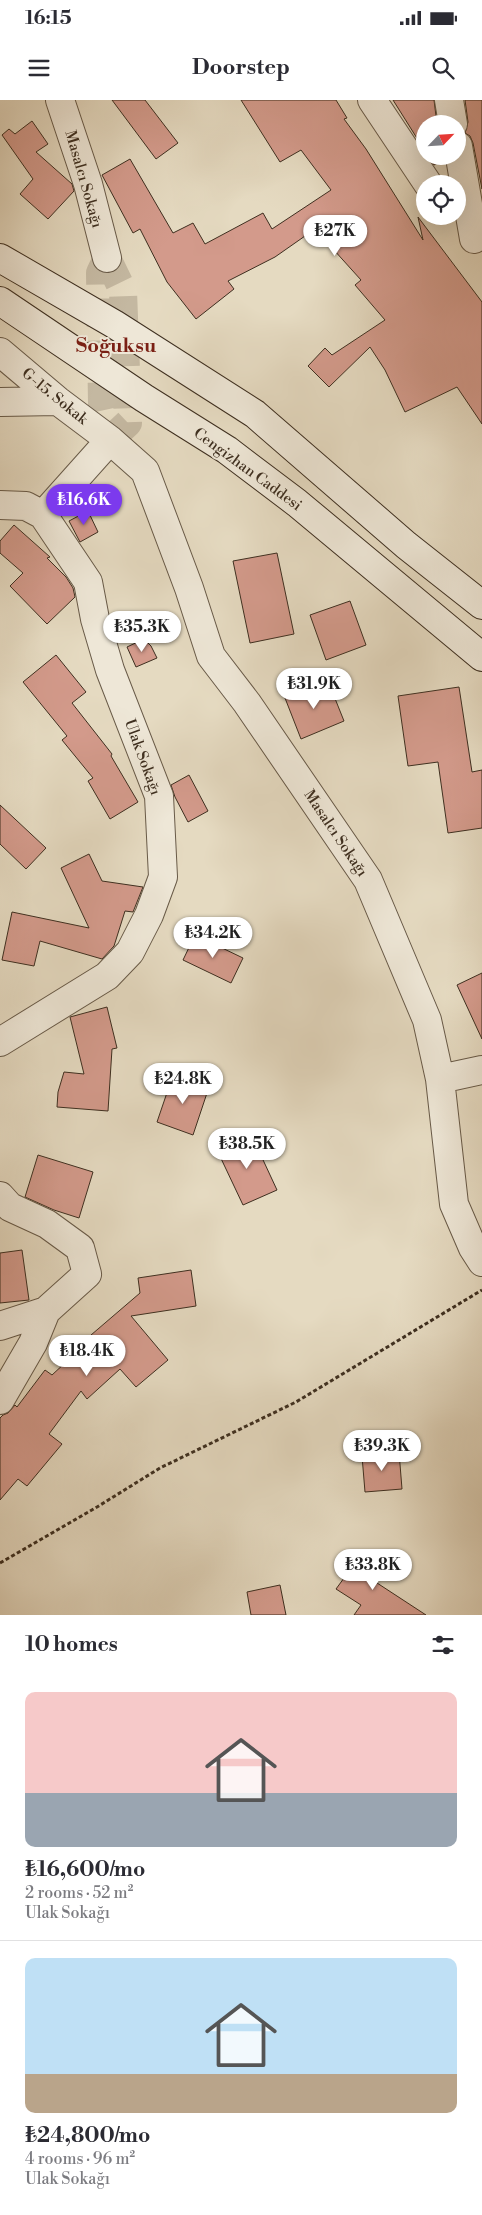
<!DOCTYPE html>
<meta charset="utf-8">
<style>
body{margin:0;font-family:"Libre Bodoni",serif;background:#f2f2f3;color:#2b2b33;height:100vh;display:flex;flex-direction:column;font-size:19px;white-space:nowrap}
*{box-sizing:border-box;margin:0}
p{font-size:16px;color:#7c7c81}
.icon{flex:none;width:28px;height:28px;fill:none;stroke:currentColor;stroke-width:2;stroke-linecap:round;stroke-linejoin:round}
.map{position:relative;height:1515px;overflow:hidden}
.panel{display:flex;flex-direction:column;background:#fff;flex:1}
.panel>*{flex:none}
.needle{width:32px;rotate:65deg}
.buttons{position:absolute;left:416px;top:15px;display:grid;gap:10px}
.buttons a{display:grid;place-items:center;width:50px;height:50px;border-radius:50%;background:#fff;box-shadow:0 5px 20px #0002;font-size:25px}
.price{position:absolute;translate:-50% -42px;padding:0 11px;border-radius:18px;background:#fff;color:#222;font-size:16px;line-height:32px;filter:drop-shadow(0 1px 2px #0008)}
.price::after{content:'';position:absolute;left:50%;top:30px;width:15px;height:11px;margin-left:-8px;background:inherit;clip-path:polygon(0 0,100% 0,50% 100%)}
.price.selected{background:#7c3aed;color:#fff}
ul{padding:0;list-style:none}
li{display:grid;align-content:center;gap:10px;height:265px;padding:0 25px}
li+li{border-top:1px solid #e1e1e2}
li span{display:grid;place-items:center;height:155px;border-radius:10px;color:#555}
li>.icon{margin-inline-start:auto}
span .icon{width:90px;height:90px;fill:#fffc;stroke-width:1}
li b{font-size:21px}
h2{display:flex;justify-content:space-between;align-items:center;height:60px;padding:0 25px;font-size:21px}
.status{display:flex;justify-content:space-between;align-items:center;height:35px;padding:0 25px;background:#fff;direction:ltr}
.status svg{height:14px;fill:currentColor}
header{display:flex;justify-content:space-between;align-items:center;height:65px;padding:0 25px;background:#fff;font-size:22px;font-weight:800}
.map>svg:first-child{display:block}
.building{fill:#d39a8b;stroke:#3e2f20}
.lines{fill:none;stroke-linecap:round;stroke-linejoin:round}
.street-tunnel{stroke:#c4b8a1;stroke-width:28;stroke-dasharray:28 14;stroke-linecap:butt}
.street-casing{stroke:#685a48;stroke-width:30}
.secondary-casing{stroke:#3e2f20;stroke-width:30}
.path{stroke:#3e2f20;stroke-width:3;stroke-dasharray:4 2.5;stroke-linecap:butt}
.street{stroke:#eee7d7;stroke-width:28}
.secondary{stroke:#eee7d7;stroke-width:28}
.labels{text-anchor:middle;stroke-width:4;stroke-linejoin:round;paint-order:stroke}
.street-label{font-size:15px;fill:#3e2f20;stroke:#eee7d7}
.district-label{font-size:20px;font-weight:bold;fill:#7a1f14;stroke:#eee7d7}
</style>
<div class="status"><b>16:15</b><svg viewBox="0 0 49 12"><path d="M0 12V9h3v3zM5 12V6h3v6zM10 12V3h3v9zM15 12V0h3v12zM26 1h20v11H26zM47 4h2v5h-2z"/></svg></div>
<header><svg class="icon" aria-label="menu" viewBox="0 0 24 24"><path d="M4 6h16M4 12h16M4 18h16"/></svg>Doorstep<svg class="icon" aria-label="search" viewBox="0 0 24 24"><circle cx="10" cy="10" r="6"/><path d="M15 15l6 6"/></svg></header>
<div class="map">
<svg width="482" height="1515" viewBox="0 0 482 1515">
<rect width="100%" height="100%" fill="#e5dac1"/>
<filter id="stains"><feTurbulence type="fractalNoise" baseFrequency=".004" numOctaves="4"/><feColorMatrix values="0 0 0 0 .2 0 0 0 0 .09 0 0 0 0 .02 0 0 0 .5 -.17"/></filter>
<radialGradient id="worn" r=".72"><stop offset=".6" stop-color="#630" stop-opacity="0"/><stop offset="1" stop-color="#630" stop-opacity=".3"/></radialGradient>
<!-- building -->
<path class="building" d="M 112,0 L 145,0 L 178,43 L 156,59 Z
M 241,0 L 336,0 L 347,18 L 344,19 L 366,49 L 423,140 L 418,117 L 482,202 L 482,324 L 457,287 L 405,312 L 385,270 L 370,247 L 329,287 L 308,266 L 325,248 L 332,255 L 385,220 L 355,185 L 361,180 L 315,129 L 275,157 L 228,181 L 234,189 L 196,219 L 167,182 L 140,129 L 133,133 L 102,75 L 130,59 L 173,133 L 193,123 L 205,144 L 263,113 L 272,129 L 331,90 L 301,50 L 280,62 Z
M 393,0 L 434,0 L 437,24 L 425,24 L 425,51 Z
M 465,0 L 482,0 L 482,89 L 473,43 L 470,36 L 465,33 L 468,22 Z
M 32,21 L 48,44 L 36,52 L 72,84 L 74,91 L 48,119 L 20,94 L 33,79 L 2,35 L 9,29 L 15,34 Z
M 428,56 L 444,56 L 445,60 L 434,65 Z
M 88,411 L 98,432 L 80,442 L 69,421 Z
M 14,425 L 50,457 L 47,458 L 66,477 L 73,488 L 75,497 L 47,524 L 10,486 L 23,473 L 0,453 L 0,441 Z
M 277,453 L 294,534 L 250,543 L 233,461 Z
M 350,501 L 366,545 L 326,560 L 310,515 Z
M 144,539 L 151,546 L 157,558 L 136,567 L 127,547 Z
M 56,555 L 86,592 L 72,603 L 112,654 L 111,656 L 138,702 L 110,719 L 88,681 L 93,678 L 62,640 L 67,636 L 23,582 Z
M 328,581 L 344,621 L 301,639 L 285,598 Z
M 459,587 L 472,672 L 482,670 L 482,728 L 448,733 L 438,662 L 408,666 L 398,596 Z
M 189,675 L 208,711 L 188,722 L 175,697 L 171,685 Z
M 0,705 L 46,748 L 26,769 L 0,744 Z
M 89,754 L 102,781 L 143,787 L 133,812 L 125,811 L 114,846 L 102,859 L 40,841 L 34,866 L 2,860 L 12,812 L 89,828 L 61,768 Z
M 195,835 L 243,858 L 231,883 L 183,860 Z
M 482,873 L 482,939 L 457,885 Z
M 107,907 L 117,948 L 112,949 L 108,1011 L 57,1007 L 58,992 L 64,972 L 84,974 L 70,917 Z
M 173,975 L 209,987 L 193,1035 L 157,1022 Z
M 251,1034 L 277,1090 L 243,1105 L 217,1050 Z
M 38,1055 L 93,1072 L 79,1118 L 54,1110 L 25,1097 Z
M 22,1150 L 29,1200 L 0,1203 L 0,1153 Z
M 191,1170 L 196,1206 L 131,1216 L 168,1260 L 136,1287 L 120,1269 L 87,1299 L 81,1291 L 49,1334 L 62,1344 L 27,1386 L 18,1379 L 0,1400 L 0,1318 L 3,1315 L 8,1313 L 15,1305 L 17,1307 L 45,1270 L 52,1275 L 93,1237 L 91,1235 L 140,1193 L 138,1178 Z
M 399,1352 L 402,1389 L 365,1392 L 362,1356 Z
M 363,1452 L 384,1467 L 374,1481 L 426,1515 L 354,1515 L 361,1505 L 336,1489 Z
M 280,1485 L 286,1515 L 251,1515 L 247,1492 Z"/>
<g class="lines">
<!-- street-tunnel -->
<path class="street-tunnel" d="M 107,158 L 123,191 L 128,323 L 110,340
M 107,158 L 100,173 L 102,304 L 110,340"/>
<!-- street casing -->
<g class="street-casing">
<path id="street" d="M 60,0 L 88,84 L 107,158
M 372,0 L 428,84
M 449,0 L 453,24
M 458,46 L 474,139
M 0,252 L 58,301 L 110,340 L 145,371 L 189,488 L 211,556 L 247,603 L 368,780 L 427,920 L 440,979 L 454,1104 L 473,1148 L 482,1162
M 0,302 L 58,301
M 0,405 L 26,406 L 43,415
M 0,942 L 107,876 L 130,852 L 149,815 L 163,777 L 159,696 L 110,570 L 95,519 L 88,482 L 43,415 L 110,340
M 440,979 L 482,970
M 0,1096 L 10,1107 L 47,1124 L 80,1148 L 87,1174 L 46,1211 L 0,1226
M 0,1300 L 33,1243 L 46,1211"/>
</g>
<!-- secondary casing -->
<g class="secondary-casing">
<path id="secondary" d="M 0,158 L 114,224 L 255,314 L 406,445 L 482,505
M 0,201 L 144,298 L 227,350 L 297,403 L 482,557"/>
</g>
<!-- path -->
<path class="path" d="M 0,1463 L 97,1407 L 160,1368 L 296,1302 L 482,1190"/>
<!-- street -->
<use href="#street" class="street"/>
<!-- secondary -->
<use href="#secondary" class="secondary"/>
</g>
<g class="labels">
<!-- street labels -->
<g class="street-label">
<text transform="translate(84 79) rotate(74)" y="5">Masalcı Sokağı</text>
<text transform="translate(55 296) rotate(39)" y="5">G-15. Sokak</text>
<text transform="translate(248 369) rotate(36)" y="5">Cengizhan Caddesi</text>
<text transform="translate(143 657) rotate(70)" y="5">Ulak Sokağı</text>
<text transform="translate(336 733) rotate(56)" y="5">Masalcı Sokağı</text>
</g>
<!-- district labels -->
<g class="district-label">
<text x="116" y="252">Soğuksu</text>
</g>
</g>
<rect width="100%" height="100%" filter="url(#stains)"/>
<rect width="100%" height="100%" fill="url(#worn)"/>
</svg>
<div class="buttons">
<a><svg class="needle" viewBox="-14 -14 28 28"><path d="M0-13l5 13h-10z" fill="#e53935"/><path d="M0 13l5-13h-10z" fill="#7c7c81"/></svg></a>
<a><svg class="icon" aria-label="locate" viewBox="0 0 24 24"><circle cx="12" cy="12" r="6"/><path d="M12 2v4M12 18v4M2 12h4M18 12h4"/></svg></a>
</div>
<b class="price" style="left:335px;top:157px">₺27K</b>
<b class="price selected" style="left:84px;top:426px">₺16.6K</b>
<b class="price" style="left:142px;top:553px">₺35.3K</b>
<b class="price" style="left:314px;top:610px">₺31.9K</b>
<b class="price" style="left:213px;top:859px">₺34.2K</b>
<b class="price" style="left:183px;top:1005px">₺24.8K</b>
<b class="price" style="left:247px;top:1070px">₺38.5K</b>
<b class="price" style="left:87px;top:1277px">₺18.4K</b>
<b class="price" style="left:382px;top:1372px">₺39.3K</b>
<b class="price" style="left:373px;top:1491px">₺33.8K</b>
</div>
<section class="panel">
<h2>10 homes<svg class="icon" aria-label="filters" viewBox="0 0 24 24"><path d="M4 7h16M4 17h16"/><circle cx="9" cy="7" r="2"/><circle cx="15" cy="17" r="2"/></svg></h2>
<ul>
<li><span style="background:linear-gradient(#f6c9c9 65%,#9aa5b1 0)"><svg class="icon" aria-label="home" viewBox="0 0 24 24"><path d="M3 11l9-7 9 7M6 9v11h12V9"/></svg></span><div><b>₺16,600/mo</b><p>2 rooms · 52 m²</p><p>Ulak Sokağı</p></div></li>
<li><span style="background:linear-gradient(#bfe0f5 75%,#b9a48a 0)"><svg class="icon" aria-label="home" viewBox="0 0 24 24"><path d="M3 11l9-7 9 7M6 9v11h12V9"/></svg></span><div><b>₺24,800/mo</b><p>4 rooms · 96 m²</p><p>Ulak Sokağı</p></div></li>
</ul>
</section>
